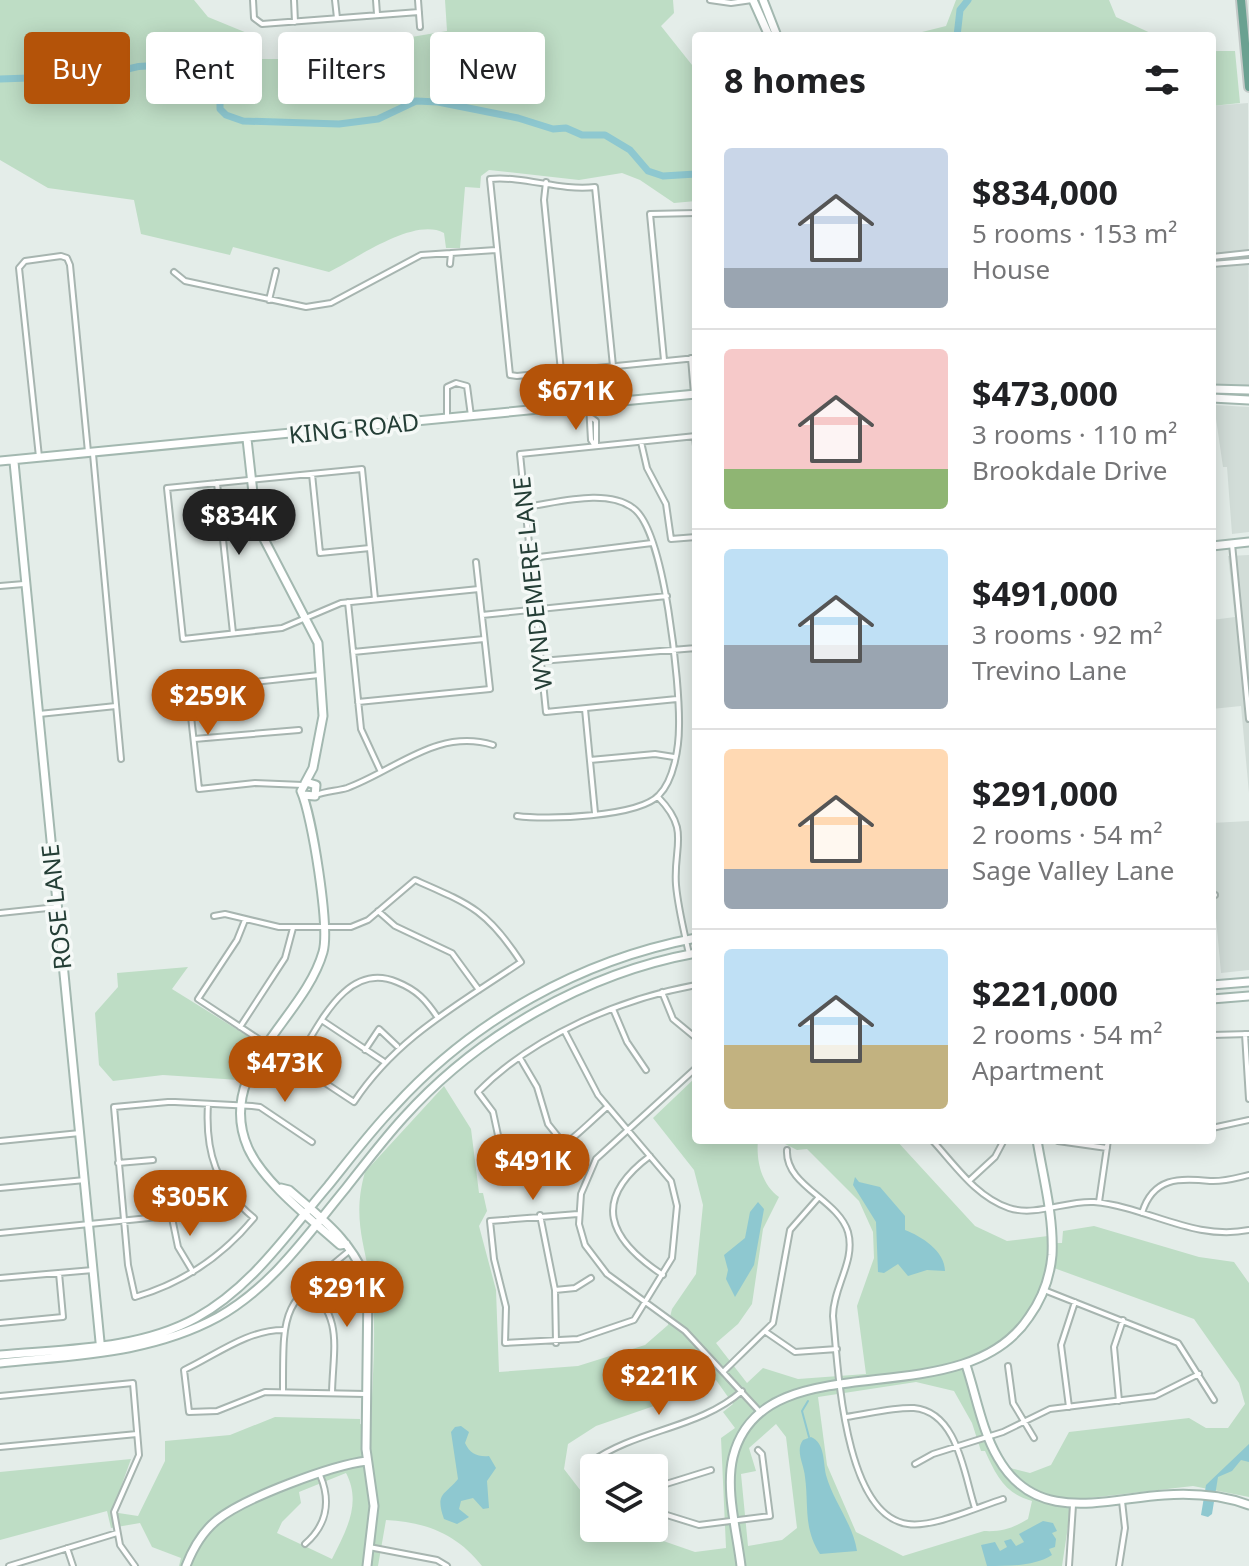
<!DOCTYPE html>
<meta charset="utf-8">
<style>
body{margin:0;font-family:"Noto Sans",sans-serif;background:#f6f6f6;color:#202124;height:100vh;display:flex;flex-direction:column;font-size:30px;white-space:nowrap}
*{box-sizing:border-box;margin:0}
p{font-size:26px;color:#757577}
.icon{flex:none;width:44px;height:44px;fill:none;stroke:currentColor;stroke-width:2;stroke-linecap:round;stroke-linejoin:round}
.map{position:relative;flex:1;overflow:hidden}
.side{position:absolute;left:692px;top:32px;width:524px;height:1112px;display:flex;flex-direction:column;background:#fff;border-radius:8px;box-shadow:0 4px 20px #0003}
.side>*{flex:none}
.hud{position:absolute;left:24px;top:32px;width:548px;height:72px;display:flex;gap:16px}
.buttons{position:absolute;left:580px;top:1454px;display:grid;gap:16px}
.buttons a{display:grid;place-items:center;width:88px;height:88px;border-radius:8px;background:#fff;box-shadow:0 4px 20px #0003;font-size:40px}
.price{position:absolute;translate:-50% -68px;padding:0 18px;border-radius:28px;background:#b45309;color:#fff;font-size:26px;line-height:52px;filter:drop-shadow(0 2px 4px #0008)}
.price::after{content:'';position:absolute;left:50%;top:48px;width:24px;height:18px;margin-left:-12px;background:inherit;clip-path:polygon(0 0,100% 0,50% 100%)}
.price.on{background:#222;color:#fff}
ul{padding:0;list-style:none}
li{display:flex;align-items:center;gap:24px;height:200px;padding:0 32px}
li+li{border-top:2px solid #e0e0e0}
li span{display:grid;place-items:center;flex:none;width:224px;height:160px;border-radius:8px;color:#555}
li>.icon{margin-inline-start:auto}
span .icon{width:96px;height:96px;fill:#fffc;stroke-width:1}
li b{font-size:34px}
h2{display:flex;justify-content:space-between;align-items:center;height:96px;padding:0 32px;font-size:34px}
.chip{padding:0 28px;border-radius:8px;background:#fff;box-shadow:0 4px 20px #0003;font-size:28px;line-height:72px}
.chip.on{background:#b45309;color:#fff}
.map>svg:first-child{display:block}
.built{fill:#d2ddd8}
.green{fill:#beddc5;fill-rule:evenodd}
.water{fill:#8ec8d0}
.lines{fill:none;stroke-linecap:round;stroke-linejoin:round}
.stream{stroke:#8ec8d0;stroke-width:2}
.river{stroke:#8ec8d0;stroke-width:7}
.street-casing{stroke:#a7b5b0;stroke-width:8}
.secondary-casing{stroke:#a3b8b0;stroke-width:11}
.primary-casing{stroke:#c2c9c7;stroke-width:12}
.street{stroke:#fff;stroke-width:4}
.secondary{stroke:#fff;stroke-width:7}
.primary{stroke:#6aa191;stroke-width:8}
.labels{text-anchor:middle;stroke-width:7;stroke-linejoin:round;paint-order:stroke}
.street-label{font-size:24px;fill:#243e36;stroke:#f5f9f7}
</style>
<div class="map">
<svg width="1249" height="1566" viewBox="0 0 1249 1566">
<rect width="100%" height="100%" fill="#e4ede9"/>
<!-- built -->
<path class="built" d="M 1248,103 L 1249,388 L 1212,387 L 1212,106 Z
M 1214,405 L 1249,407 L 1249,532 L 1232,534 L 1227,467 L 1223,467 Z
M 1249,555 L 1249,793 L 1241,706 L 1212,709 L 1212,620 L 1235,617 L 1228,556 Z
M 1249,821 L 1249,970 L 1221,973 L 1212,874 L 1212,823 Z"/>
<!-- green -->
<path class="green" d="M 0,0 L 194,0 L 208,17 L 247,33 L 252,52 L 258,59 L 333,59 L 376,43 L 447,31 L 445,0 L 673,0 L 674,13 L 661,26 L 696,70 L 696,201 L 674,203 L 640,180 L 622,173 L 579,180 L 489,170 L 481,176 L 480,188 L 465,187 L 460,248 L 446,248 L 444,233 C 414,217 358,258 329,272 L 233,247 L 230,255 L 141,234 L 134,200 L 48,188 L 0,160 Z
M 956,0 L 1109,0 L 1116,17 L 1157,36 L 906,36 L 946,26 Z
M 1212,51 L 1235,51 L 1240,103 L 1212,106 Z
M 188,967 L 172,989 L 259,1043 L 261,1046 L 239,1080 L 163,1075 L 113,1081 L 99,1065 L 95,1013 L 118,987 L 117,973 Z
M 696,1077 L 696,1140 L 758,1140 C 756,1160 761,1184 779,1197 L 763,1229 L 752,1304 L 738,1324 L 716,1343 L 747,1383 L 763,1368 L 798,1379 L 866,1374 L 857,1306 L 874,1258 L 873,1232 L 859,1201 L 807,1149 L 797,1150 L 777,1140 L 896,1140 L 975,1226 L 1007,1241 L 1048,1236 L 1048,1243 L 1062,1243 L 1063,1231 L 1094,1226 L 1199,1257 L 1234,1262 L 1249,1283 L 1249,1497 L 1193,1486 L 1072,1500 L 1062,1566 L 482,1566 C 457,1534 426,1522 386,1520 L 378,1566 L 179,1566 L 181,1558 L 152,1547 L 140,1523 L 111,1528 L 107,1511 L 0,1540 L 0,1472 L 131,1459 L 112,1512 L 138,1516 L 165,1461 L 165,1441 L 230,1435 L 275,1417 L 360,1419 L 360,1424 L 371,1426 C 372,1385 376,1342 373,1301 C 369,1252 350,1224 365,1172 L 444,1086 L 471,1129 L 479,1193 L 483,1193 L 487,1211 L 479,1226 L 496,1290 L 499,1372 L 578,1366 L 645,1345 L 668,1325 L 672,1309 L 696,1274 L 703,1205 L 694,1170 L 653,1118 ZM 1054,1268 L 1194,1319 L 1239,1383 L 1245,1404 L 1228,1428 L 1206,1428 L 1189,1418 L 1069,1432 L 1051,1465 L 1030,1473 L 1006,1467 L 995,1447 L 969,1368 C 1014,1341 1041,1322 1054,1268 ZM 716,1380 L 733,1404 L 723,1412 L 735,1428 L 721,1438 L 726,1548 L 695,1552 L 626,1528 L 594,1528 L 594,1508 L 564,1469 L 568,1444 L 596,1426 L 706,1388 ZM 916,1382 L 954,1391 L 972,1423 L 981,1451 L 985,1451 C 996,1475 1005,1494 1032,1501 L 1028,1519 C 1013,1528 1002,1532 984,1531 L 903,1556 L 856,1532 L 827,1465 L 818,1397 ZM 776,1424 L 786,1437 L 797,1528 L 782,1540 L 748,1546 L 741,1474 L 756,1471 L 749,1448 ZM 346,1473 C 362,1503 346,1531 332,1559 L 277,1533 L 282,1522 L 301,1503 L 299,1492 Z"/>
<!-- water -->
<path class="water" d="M 855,1177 L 859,1182 L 880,1187 L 905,1216 L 905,1230 C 921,1236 945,1251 945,1271 L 927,1270 L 908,1276 L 898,1264 L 884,1273 L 878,1272 L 876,1222 L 853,1185 Z
M 758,1202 L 764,1209 L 754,1265 L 735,1297 L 726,1279 L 728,1270 L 724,1255 L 745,1238 L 750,1212 Z
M 461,1426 L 469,1432 L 465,1443 C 470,1454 478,1457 489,1456 L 496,1468 L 487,1481 L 489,1508 L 483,1509 L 473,1498 L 461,1501 L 459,1509 L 469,1517 L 457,1524 L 444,1519 C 435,1493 444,1496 458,1479 L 451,1432 L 455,1427 Z
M 811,1437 C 825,1443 823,1461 826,1475 C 833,1501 853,1524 857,1551 L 820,1554 C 803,1528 809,1506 805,1477 C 804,1464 795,1451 803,1440 Z
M 1249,1444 L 1249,1462 L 1241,1460 L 1232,1471 L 1218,1477 L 1212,1514 L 1208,1517 L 1201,1515 L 1206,1485 Z
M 1043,1521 L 1053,1523 L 1057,1531 L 1052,1533 L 1056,1539 L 1055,1547 L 1049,1549 L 1052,1555 C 1035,1566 1010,1566 987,1566 L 981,1545 L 995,1542 L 1000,1551 L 1007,1547 L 1004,1541 L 1011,1539 L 1016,1546 L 1024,1542 L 1019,1534 Z"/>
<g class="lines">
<!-- stream -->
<path class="stream" d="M 808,1401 L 802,1411 L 809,1437"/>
<!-- river -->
<path class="river" d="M 957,36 L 960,10 L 968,0
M 0,79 L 115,75 C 151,53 190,75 220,98 L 220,109 L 226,115 L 243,121 L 339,124 L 378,119 L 416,101 L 438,102 L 518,118 L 553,129 L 566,128 L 582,135 L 605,135 L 630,150 L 648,171 L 663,176 L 696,174"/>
<!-- street casing -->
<g class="street-casing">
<path id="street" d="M 253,0 L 254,18 L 262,24 L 419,12
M 294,0 L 295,22
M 335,0 L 337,18
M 376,0 L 377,14
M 418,0 L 420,27
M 710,0 L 731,3 L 752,0
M 546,182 L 544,200 L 561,371
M 1212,257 L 1249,253
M 450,264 L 451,253
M 1212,264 L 1249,261
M 174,272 L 185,281 L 306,307 L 331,303 L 421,255 L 496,250
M 269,300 L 276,271
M 691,358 L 694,394
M 664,360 L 650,214 L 696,213
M 613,366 L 595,187 C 559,191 526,176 490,179 L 510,375 L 517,376 L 696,358
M 587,369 L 591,440 L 595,446
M 447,417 L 447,387 L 456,383 L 467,386 L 471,416
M 592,418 L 596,421 L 596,445
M 695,437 L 696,446
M 641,442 L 647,468 L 666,504 L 671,539 L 696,537
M 93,454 L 121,759
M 39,457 L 19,268 L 25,261 L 61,256 L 67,258 L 70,265 L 88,452
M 312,474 L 320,553 L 370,548
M 217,483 L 233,633
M 1232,544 L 1249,719
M 531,558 L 652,543
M 0,586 L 24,584
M 375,599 L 362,469 L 167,488 L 183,639 L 282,628 L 341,603 C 387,598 433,594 479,589
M 348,602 L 361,729 L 380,770
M 482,615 L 667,596
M 696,621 L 696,664
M 353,652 L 484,639
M 541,661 L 696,648
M 677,699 L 546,712 L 520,454 L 696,436
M 358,702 L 490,689 L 476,562
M 585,709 L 595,813
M 39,714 L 116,706
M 194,739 L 299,730
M 590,760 L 655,754 L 674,757
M 303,785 L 255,783 L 199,789 L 188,689 L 319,675
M 316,795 C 326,791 337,791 347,788 C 396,770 437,728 493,745
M 658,797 C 691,831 673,845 676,885 C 678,908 684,931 689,954
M 517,816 C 546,820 639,817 659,795 C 674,780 679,747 679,726 C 680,686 665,530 633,508 C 606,488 557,503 525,507
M 1212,895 L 1215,895
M 378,911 L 395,926 L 452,953 L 479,990
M 0,913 L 57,907
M 214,916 L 225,914 L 279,927 L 351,927 L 368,920 L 415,880 C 470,904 487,910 521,962 C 458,1005 397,1037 354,1102 L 198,999 L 237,940 L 245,920
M 662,992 L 673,1019 L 696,1038
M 613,1009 L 627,1042 L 646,1070
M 323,1021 L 383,1061
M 240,1027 L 285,958 L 293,928
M 565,1032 L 598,1095 L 671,1181 L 677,1206 L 672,1258 L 634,1320 L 578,1339 L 505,1343 L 506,1307 L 494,1259 L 490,1221 L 578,1214
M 1245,1034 L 1249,1099
M 1212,1035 L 1249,1034
M 365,1050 L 379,1029 L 397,1046
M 520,1058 L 537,1087 L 548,1124 L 564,1144
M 295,1063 C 318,1029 345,960 397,982 C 417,990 426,1000 438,1018
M 696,1068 L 596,1159 L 581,1194 L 579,1224 L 585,1245 L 607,1274 L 685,1331 L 760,1412
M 208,1104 C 205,1152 216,1187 254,1218 C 222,1257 183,1283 135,1297 L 128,1265 L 114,1107 L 168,1102 L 175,1102 L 252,1106 L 260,1107 L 312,1142
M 607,1107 C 566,1144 560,1156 504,1163 L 493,1112 L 478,1092 C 533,1036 620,999 696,985
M 1212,1128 L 1249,1120
M 932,1140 C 955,1165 976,1197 1009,1208 C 1036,1217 1067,1200 1094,1202 C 1148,1207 1193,1241 1249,1230
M 0,1141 L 80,1133
M 1058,1141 L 1107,1148
M 787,1150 C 785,1186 838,1199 848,1232 C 856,1261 833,1287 833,1316 C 838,1368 844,1516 908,1524 C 932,1528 978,1507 1003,1499
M 650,1156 C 591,1200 608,1239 663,1275
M 118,1163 L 153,1160
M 970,1180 L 995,1157 L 1004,1140
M 0,1188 L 85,1180
M 1099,1202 L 1108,1140
M 171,1213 L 178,1247 L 193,1272
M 1142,1213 C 1153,1177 1179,1178 1210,1181 C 1223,1182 1236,1178 1249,1175
M 540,1215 L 555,1290 L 556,1343
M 0,1233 L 159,1217 L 222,1184
M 0,1278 L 93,1270
M 307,1285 C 344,1319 333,1347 332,1393
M 555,1290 L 575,1288 L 591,1278
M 1044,1290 L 1178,1343 L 1214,1400
M 0,1323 L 63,1317 L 59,1273
M 283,1330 C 247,1330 216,1355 184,1370 L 189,1412 L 217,1411 L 265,1392 L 366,1394
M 766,1332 L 795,1352 L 837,1349
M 1008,1366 L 1013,1403 L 1034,1438
M 723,1372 L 773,1323 L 790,1230 L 819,1197
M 283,1391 C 283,1305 282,1306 349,1251
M 0,1396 L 133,1383 L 139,1455 L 114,1512 L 120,1545 L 135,1566
M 1119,1401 L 1114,1347 L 1123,1320
M 1069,1407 L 1061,1345 L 1075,1302
M 846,1417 C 868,1414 893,1407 914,1408 C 958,1412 964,1475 975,1508
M 0,1447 L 137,1434
M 915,1464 L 933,1454 L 1003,1432 L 1050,1409 L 1155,1396 L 1199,1374
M 596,1468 L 591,1462 C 637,1429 699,1429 742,1391
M 654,1498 L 666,1484 L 711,1470
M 654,1511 L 699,1525 L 770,1516 L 762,1454 L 758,1450
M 305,1544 C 327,1525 331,1501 320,1475
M 369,1547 L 437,1560 L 447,1566
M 67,1548 L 73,1566
M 9,1566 L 117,1533
M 1069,1566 L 1073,1505
M 1119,1566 L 1125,1528 L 1122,1501"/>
</g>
<!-- secondary casing -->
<g class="secondary-casing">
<path id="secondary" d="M 753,0 L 769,36
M 763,0 L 777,36
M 1212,389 L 1249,390
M 1212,398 L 1249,400
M 247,439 L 255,511 L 264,539 L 318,643 L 323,716 L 313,768 L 305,783
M 0,461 L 696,394
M 14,462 L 101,1352
M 1212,546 L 1249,542
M 303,795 L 315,796 L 316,785 L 306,782 L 301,791 C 312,815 330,928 323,952 C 304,1019 214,1070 248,1148 C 264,1183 311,1219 340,1245 L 346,1244
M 1212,985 L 1249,982
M 1212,999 L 1249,996
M 281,1188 L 289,1190 C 322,1219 354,1242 368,1285 L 366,1449 L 374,1506 L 367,1566
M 0,1355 C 64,1349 138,1350 196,1318 C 252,1287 287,1234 328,1186 C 349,1160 370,1132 394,1107 C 473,1020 580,960 696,938
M 0,1363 C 75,1355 150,1354 218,1317 C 272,1287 308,1234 346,1188 C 365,1164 383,1140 404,1117 C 479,1034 586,973 696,953
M 966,1365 C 976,1395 982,1431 998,1458 C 1036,1525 1104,1499 1164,1495 C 1193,1493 1222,1495 1249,1505
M 186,1566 C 193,1548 202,1532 217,1520 C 244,1498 332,1465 367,1461
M 741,1566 C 737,1532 725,1490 733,1457 C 763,1337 961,1420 1029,1317 C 1042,1299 1050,1277 1052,1255 C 1054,1217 1043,1177 1037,1140"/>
</g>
<!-- primary casing -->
<g class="primary-casing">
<path id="primary" d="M 1241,0 L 1249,87"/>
</g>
<!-- street -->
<use href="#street" class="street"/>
<!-- secondary -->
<use href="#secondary" class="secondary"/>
<!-- primary -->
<use href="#primary" class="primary"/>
</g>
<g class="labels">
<!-- street labels -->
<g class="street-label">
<text transform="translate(354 429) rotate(-6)" y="8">KING ROAD</text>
<text transform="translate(533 583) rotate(-96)" y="8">WYNDEMERE LANE</text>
<text transform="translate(57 907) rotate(-96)" y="8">ROSE LANE</text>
</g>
</g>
</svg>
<div class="buttons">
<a><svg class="icon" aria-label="layers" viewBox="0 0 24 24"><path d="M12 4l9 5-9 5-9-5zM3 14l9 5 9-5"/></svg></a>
</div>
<b class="price" style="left:576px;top:432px">$671K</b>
<b class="price on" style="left:239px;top:557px">$834K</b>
<b class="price" style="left:208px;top:737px">$259K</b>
<b class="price" style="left:285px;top:1104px">$473K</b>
<b class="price" style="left:533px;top:1202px">$491K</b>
<b class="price" style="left:190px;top:1238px">$305K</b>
<b class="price" style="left:347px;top:1329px">$291K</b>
<b class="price" style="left:659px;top:1417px">$221K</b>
<div class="hud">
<a class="chip on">Buy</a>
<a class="chip">Rent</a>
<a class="chip">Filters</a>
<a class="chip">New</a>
</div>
<section class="side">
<h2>8 homes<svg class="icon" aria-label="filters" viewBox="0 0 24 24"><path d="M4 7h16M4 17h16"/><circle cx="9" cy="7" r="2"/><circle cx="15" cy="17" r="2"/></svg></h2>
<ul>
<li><span style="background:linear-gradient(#c9d6e8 75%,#9aa5b1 0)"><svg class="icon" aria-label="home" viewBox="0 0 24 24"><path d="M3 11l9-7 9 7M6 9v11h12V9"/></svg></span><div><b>$834,000</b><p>5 rooms · 153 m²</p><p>House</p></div></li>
<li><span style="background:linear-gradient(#f6c9c9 75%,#8fb573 0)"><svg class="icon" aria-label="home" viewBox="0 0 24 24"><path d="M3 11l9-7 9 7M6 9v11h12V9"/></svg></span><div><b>$473,000</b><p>3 rooms · 110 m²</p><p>Brookdale Drive</p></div></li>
<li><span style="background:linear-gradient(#bfe0f5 60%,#9aa5b1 0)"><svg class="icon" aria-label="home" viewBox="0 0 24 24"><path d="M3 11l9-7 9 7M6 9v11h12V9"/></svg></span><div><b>$491,000</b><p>3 rooms · 92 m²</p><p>Trevino Lane</p></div></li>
<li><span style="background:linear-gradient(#ffd9b3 75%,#9aa5b1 0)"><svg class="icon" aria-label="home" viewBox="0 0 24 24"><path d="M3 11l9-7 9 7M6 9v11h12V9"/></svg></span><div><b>$291,000</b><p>2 rooms · 54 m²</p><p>Sage Valley Lane</p></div></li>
<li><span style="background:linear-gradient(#bfe0f5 60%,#c2b280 0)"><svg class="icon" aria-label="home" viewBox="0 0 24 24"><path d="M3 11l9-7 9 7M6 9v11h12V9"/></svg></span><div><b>$221,000</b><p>2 rooms · 54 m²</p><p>Apartment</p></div></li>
</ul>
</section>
</div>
